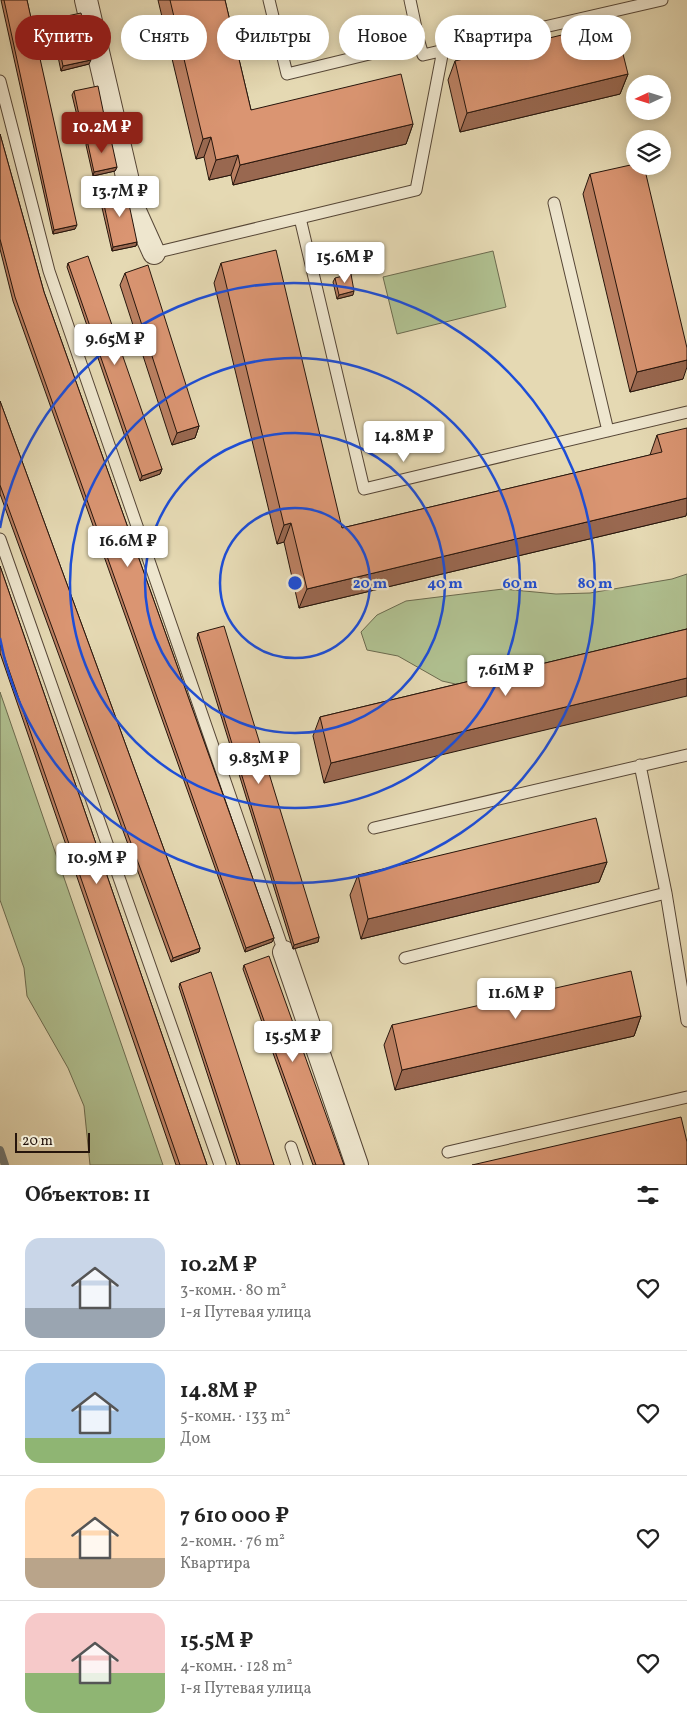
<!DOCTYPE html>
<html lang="ru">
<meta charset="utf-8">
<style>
body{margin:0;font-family:Vollkorn,serif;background:#f6f6f6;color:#222;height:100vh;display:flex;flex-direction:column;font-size:19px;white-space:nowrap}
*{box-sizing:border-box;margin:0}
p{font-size:16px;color:#767676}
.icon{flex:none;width:28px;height:28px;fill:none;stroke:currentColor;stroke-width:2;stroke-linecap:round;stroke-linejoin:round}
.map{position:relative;height:1165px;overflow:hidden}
.details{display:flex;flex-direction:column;background:#fff;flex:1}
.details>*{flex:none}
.banner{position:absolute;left:15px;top:15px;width:658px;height:45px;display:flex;gap:10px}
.needle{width:32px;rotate:266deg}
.tools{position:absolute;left:626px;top:75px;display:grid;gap:10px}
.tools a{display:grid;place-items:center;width:45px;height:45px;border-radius:50%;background:#fff;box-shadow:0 2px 12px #0003;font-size:25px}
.scale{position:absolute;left:15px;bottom:12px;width:75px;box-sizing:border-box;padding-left:5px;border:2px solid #26150c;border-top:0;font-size:14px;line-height:18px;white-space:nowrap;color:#26150c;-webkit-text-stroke:4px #eee6ce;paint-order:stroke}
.price{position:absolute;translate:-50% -42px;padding:0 11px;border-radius:5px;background:#fff;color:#222;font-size:16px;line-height:32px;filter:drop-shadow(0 1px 2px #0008)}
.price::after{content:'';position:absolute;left:50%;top:30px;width:15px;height:11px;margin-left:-8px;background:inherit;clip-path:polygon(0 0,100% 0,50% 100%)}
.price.current{background:#8f2418;color:#fff}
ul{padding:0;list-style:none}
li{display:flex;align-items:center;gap:15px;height:125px;padding:0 25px}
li+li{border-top:1px solid #e0e0e0}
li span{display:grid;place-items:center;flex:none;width:140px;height:100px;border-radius:15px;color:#555}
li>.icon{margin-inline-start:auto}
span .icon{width:60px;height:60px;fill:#fffc;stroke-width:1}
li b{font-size:21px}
h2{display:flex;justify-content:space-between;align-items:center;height:60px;padding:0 25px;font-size:21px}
.chip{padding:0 18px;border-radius:22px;background:#fff;box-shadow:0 2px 12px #0003;font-size:18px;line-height:45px}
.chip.current{background:#8f2418;color:#fff}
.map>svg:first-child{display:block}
.green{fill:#b0c090;stroke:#6b6a4e}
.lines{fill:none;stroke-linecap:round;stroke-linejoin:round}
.stream{stroke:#6c7673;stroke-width:8}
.service-casing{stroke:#564636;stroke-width:13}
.minor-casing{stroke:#564636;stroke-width:24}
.service{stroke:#eee6ce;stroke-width:11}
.minor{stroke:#eee6ce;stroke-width:22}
.wall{fill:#bb8062;stroke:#26150c}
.shaded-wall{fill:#996850;stroke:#26150c}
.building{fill:#da9572;stroke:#26150c}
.ring{fill:none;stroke:#1d4ed8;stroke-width:2.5}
.centre{fill:#1d4ed8;stroke:#eee6ce;stroke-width:2.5}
.ring-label{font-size:15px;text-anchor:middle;font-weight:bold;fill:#1d4ed8;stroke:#eee6ce;stroke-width:4.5;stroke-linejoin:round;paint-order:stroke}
</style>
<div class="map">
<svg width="687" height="1165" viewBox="0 0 687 1165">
<rect width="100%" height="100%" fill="#e5d9b3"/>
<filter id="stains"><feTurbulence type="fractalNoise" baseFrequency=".004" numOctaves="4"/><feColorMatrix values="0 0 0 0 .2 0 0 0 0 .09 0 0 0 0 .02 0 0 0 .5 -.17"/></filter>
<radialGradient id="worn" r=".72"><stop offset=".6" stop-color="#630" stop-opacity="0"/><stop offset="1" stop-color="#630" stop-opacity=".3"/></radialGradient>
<!-- green -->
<path class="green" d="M 493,251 L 506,307 L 397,334 L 383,277 Z
M 687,574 L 687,642 L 469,687 L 442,681 L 398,656 L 367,650 L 361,632 L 377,615 L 406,601 L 503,589 L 556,594 L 590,593 L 672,579 Z
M 0,692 L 163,1165 L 90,1165 L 84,1106 L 68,1068 L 27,996 L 24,968 L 0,900 Z"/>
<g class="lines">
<!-- stream -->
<path class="stream" d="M 0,1150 L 5,1165"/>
<!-- service casing -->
<g class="service-casing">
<path id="service" d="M 269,0 L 287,74 L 419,42 L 423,55 L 662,0
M 410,0 L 419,42
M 0,81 L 49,271 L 284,952
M 554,203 L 608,431
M 300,218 L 416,190 L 443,50
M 154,253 L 300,218 L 364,489 L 687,412
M 0,539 L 220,1165
M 640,765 L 666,893 L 687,1021
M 374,828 L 687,755
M 405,958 L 666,893
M 291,1147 L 297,1165
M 448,1152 L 687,1097"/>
</g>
<!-- minor casing -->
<g class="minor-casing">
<path id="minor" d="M 86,0 L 135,211 L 154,253
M 284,952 L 357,1165"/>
</g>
<!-- service -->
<use href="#service" class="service"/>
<!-- minor -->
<use href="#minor" class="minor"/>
</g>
<!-- wall -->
<path class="wall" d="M 1,0 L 27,0 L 75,229 L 53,234 Z
M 158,0 L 225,0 L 251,110 L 413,124 L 406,144 L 233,185 L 231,175 L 209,180 L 204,157 L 196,159 Z
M 53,19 L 89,64 L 61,71 L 51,23 Z
M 455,61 L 628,74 L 620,94 L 460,132 L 448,80 Z
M 74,91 L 102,119 L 79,124 L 72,95 Z
M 0,134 L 44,292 L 274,938 L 272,942 L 245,952 L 13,301 L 0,249 Z
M 87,140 L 117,167 L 115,171 L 93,176 L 86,145 Z
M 590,174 L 683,379 L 630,392 L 583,194 Z
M 102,195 L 137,242 L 136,246 L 112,251 L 100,199 Z
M 68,263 L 162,469 L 160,474 L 140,481 L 67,267 Z
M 221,263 L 342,528 L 650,455 L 657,435 L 686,516 L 299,608 L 284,542 L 277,544 L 214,283 Z
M 125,273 L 199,426 L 195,438 L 172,445 L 120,285 Z
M 335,278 L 353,295 L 337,299 L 333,282 Z
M 0,401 L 200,948 L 199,952 L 171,962 L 0,494 Z
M 0,566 L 207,1165 L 176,1165 L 0,653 Z
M 687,629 L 324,783 L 313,736 L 320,717 Z
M 198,633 L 319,937 L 318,942 L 293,949 L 197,638 Z
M 607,862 L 599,882 L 361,939 L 350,895 L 358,875 Z
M 244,965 L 344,1165 L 313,1165 L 243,969 Z
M 180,983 L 274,1165 L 237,1165 L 179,987 Z
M 641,1016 L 634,1036 L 395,1090 L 384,1045 L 392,1025 Z"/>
<!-- shaded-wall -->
<path class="shaded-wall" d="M 91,60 L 89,64 L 61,71 L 63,66 Z
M 628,74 L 620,94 L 460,132 L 467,113 Z
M 104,115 L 102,119 L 79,124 L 80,120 Z
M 413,124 L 406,144 L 233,185 L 240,165 Z
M 211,137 L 204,157 L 196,159 L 203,139 Z
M 238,155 L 231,175 L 209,180 L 216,160 Z
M 117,167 L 115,171 L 93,176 L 94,172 Z
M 77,225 L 75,229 L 53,234 L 54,230 Z
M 137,242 L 136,246 L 112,251 L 113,247 Z
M 354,291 L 353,295 L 337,299 L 339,295 Z
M 687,360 L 687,367 L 683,379 L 630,392 L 637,372 Z
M 199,426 L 195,438 L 172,445 L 177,433 Z
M 162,469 L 160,474 L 140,481 L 142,476 Z
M 687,498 L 687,512 L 686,516 L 299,608 L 307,589 Z
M 291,523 L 284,542 L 277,544 L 284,525 Z
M 687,678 L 687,696 L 324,783 L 331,763 Z
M 607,862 L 599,882 L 361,939 L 368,919 Z
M 319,937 L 318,942 L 293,949 L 294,945 Z
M 274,938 L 272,942 L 245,952 L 246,948 Z
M 200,948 L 199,952 L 171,962 L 173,958 Z
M 641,1016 L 634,1036 L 395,1090 L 402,1070 Z"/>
<!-- building -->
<path class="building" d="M 4,0 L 27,0 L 77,225 L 54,230 Z
M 170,0 L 225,0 L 251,110 L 401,74 L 413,124 L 240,165 L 238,155 L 216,160 L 211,137 L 203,139 Z
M 81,13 L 91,60 L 63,66 L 53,19 Z
M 615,22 L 628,74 L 467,113 L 455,61 Z
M 98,86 L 104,115 L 80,120 L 74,91 Z
M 0,134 L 44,292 L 274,938 L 246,948 L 15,297 L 0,239 Z
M 110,135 L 117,167 L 94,172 L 87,140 Z
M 635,164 L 635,166 L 644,166 L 687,348 L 687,360 L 637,372 L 590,174 Z
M 126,190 L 137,242 L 113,247 L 102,195 Z
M 276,250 L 342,528 L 662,452 L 657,435 L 687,428 L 687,498 L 307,589 L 291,523 L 284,525 L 221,263 Z
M 88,256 L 162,469 L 142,476 L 68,263 Z
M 148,265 L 199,426 L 177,433 L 125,273 Z
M 351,274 L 354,291 L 339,295 L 335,278 Z
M 0,401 L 200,948 L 173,958 L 0,485 Z
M 0,566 L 207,1165 L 180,1165 L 0,644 Z
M 224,626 L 319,937 L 294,945 L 198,633 Z
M 687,629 L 687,678 L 331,763 L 320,717 Z
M 596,818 L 607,862 L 368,919 L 358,875 Z
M 269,956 L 344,1165 L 316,1165 L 244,965 Z
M 631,971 L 641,1016 L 402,1070 L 392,1025 Z
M 211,972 L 274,1165 L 240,1165 L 180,983 Z
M 681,1117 L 687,1142 L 687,1165 L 472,1165 Z"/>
<!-- distance rings -->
<g class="ring">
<circle cx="295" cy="583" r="75"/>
<circle cx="295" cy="583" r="150"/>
<circle cx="295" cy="583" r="225"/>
<path d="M0 528A300 300 0 1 1 0 638"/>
</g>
<circle cx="295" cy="583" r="8" class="centre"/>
<g class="ring-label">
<text x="370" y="588">20 m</text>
<text x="445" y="588">40 m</text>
<text x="520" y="588">60 m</text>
<text x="595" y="588">80 m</text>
</g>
<rect width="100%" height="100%" filter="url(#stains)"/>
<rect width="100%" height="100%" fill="url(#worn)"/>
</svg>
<div class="tools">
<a><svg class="needle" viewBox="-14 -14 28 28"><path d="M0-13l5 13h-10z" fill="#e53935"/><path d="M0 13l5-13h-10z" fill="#767676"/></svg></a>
<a><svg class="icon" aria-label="layers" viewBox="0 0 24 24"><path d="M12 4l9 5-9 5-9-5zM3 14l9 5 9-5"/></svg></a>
</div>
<div class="scale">20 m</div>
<b class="price current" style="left:102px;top:154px">10.2M ₽</b>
<b class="price" style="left:120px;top:218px">13.7M ₽</b>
<b class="price" style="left:345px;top:284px">15.6M ₽</b>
<b class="price" style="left:115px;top:366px">9.65M ₽</b>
<b class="price" style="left:404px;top:463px">14.8M ₽</b>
<b class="price" style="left:128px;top:568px">16.6M ₽</b>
<b class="price" style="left:506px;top:697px">7.61M ₽</b>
<b class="price" style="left:259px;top:785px">9.83M ₽</b>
<b class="price" style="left:97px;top:885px">10.9M ₽</b>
<b class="price" style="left:516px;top:1020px">11.6M ₽</b>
<b class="price" style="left:293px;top:1063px">15.5M ₽</b>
<div class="banner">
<a class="chip current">Купить</a>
<a class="chip">Снять</a>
<a class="chip">Фильтры</a>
<a class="chip">Новое</a>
<a class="chip">Квартира</a>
<a class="chip">Дом</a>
</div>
</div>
<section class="details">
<h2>Объектов: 11<svg class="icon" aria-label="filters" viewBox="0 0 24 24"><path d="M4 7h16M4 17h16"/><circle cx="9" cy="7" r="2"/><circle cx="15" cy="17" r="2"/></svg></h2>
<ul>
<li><span style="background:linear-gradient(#c9d6e8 70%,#9aa5b1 0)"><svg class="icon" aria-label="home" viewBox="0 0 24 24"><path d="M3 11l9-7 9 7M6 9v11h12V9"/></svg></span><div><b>10.2M ₽</b><p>3-комн. · 80 m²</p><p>1-я Путевая улица</p></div><svg class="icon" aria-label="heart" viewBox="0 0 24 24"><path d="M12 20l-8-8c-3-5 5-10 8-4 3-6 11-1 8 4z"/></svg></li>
<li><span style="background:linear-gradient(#a9c7e8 75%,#8fb573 0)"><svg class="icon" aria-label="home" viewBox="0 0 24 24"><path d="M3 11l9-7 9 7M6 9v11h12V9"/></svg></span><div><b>14.8M ₽</b><p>5-комн. · 133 m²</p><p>Дом</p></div><svg class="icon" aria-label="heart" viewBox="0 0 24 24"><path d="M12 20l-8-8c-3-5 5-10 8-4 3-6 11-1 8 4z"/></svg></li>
<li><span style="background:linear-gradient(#ffd9b3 70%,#b9a48a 0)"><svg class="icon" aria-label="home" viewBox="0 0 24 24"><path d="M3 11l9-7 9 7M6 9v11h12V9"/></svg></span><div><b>7 610 000 ₽</b><p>2-комн. · 76 m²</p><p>Квартира</p></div><svg class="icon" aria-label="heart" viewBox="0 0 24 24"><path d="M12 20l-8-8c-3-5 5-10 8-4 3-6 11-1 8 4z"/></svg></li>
<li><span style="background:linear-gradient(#f6c9c9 60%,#8fb573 0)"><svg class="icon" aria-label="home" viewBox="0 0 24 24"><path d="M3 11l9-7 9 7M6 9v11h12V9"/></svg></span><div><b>15.5M ₽</b><p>4-комн. · 128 m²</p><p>1-я Путевая улица</p></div><svg class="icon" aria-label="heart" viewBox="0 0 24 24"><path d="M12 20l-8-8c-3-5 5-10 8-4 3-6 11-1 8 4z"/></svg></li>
</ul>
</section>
